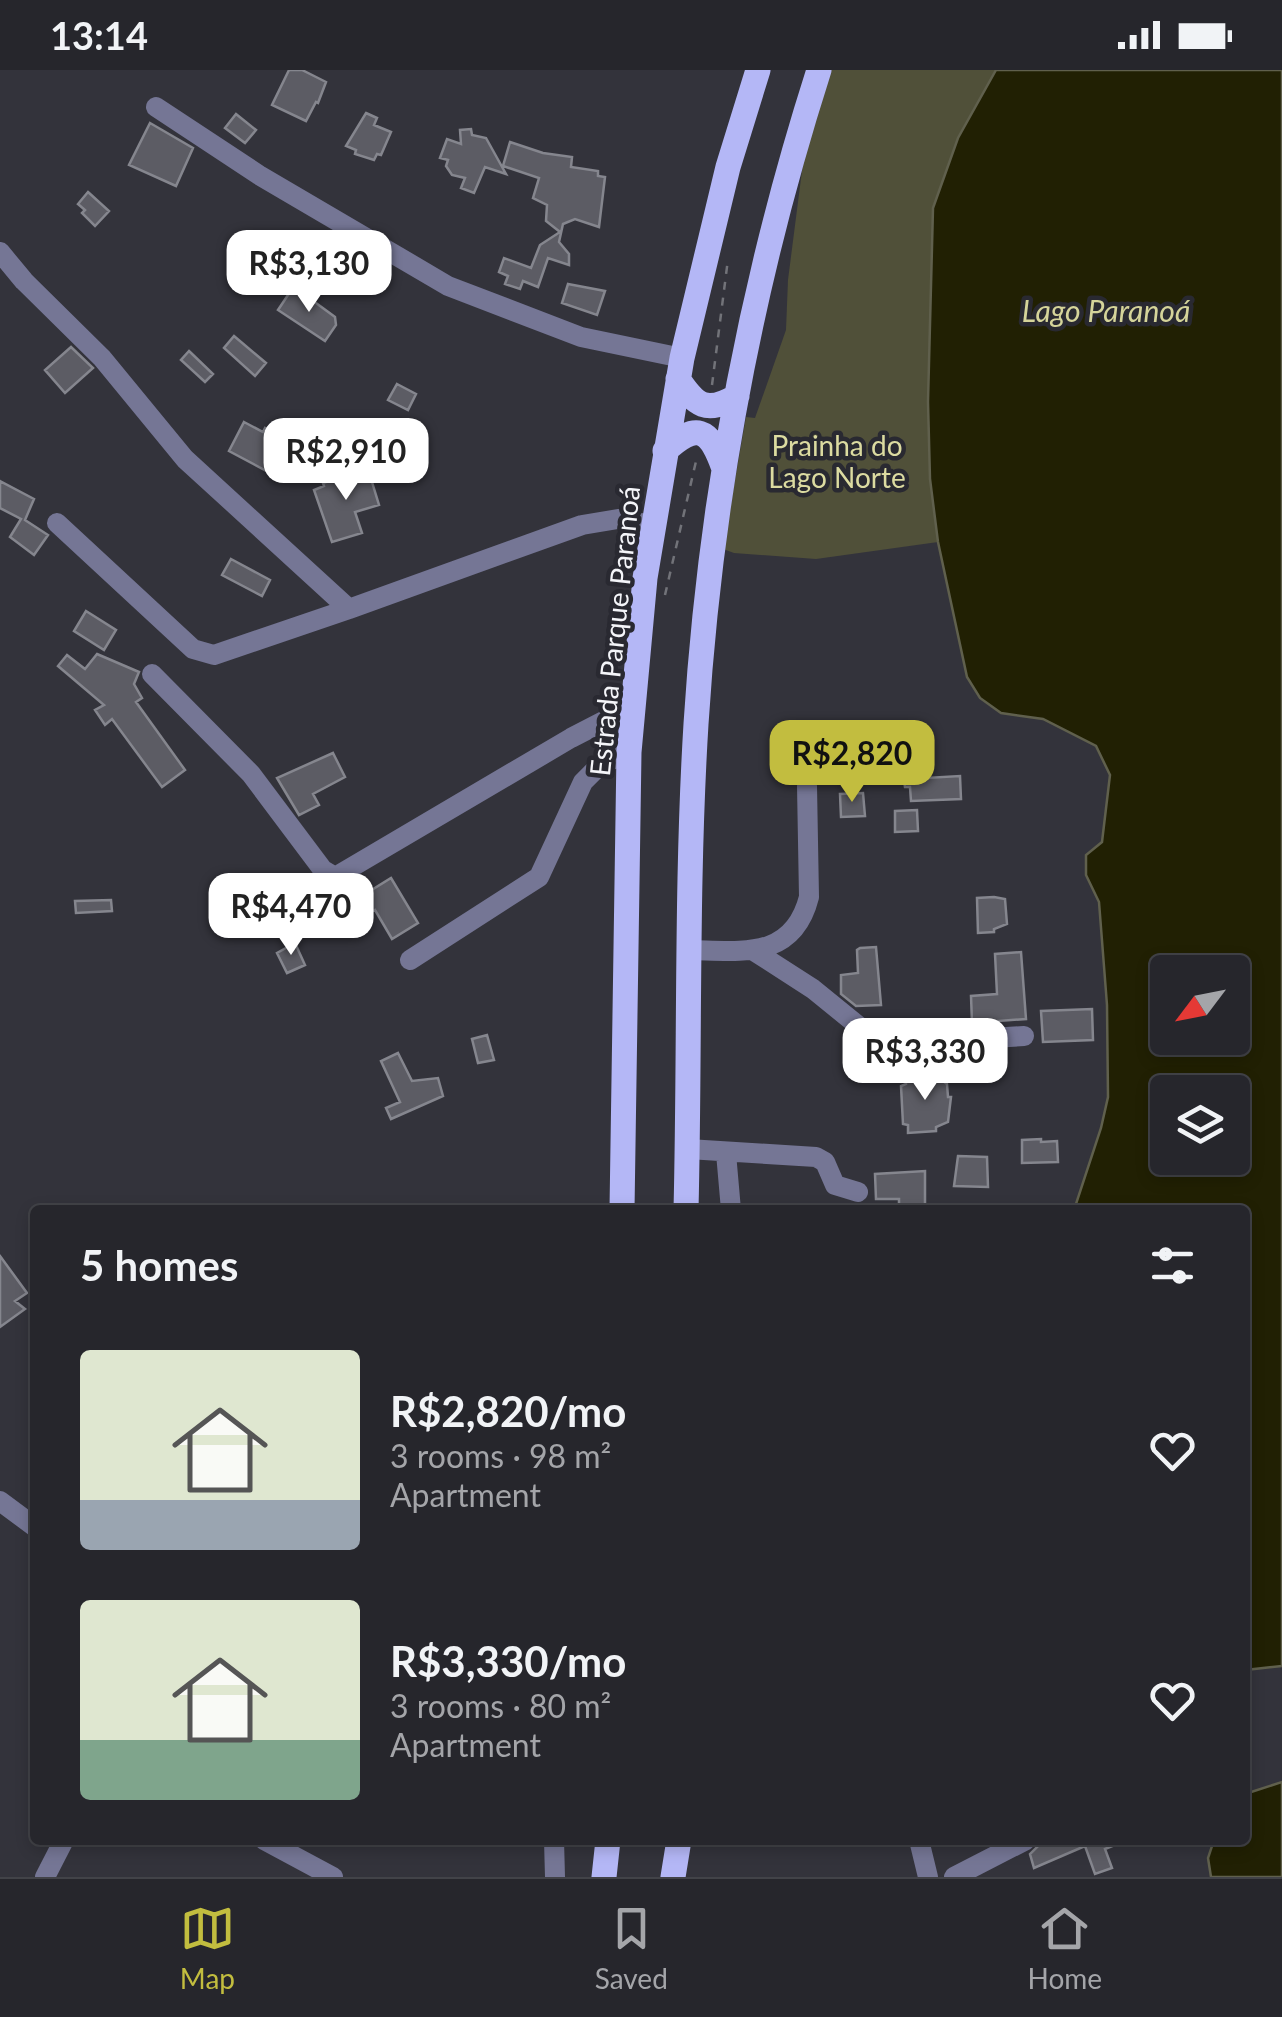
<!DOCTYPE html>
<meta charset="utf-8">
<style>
body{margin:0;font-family:Lato,sans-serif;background:#2e2e34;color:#f1f3f6;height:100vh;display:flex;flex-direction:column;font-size:38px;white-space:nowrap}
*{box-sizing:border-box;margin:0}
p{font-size:32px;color:#a4a5a9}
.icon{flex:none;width:55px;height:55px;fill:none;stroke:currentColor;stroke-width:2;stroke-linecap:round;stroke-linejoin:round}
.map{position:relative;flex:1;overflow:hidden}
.panel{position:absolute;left:30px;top:1135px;width:1220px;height:640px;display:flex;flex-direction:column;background:#26262c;border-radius:10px;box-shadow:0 5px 15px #0003,0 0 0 2px #424348}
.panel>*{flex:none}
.needle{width:65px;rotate:238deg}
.fabs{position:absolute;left:1150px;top:885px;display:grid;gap:20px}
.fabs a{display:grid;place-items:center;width:100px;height:100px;border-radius:10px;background:#26262c;box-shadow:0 5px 15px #0003,0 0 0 2px #424348;font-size:50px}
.price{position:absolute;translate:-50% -85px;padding:0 22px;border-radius:20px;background:#fff;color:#222;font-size:32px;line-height:65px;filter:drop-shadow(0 2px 5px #0008)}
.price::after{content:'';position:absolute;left:50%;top:60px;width:30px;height:22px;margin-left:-15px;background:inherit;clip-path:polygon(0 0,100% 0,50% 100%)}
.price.active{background:#c2bd3f;color:#111}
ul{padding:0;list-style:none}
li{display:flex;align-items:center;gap:30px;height:250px;padding:0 50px}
li span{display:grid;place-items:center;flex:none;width:280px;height:200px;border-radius:10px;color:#555}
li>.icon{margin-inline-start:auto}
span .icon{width:120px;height:120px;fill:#fffc;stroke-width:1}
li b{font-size:42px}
h2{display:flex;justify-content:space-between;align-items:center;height:120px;padding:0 50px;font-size:42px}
.status{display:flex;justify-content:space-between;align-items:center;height:70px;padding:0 50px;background:#26262c;direction:ltr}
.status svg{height:28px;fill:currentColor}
.tabs{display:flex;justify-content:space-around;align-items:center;height:140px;border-top:2px solid #424348;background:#26262c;font-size:28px;color:#a4a5a9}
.tabs a{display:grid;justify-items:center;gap:5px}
.tabs .active{color:#c2bd3f}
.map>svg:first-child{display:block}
.green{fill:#505039}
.water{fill:#212003;stroke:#60604d;stroke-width:2.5;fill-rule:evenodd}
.building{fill:#5c5c64;stroke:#85868e;stroke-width:2.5}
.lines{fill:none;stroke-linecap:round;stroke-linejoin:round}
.path{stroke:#727379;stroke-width:2.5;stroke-dasharray:8 8;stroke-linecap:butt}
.minor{stroke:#757695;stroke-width:20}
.major{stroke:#b4b7f6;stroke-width:25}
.labels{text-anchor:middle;stroke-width:9;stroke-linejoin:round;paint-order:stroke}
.park-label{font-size:28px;fill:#dcdba1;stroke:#292931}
.street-label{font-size:28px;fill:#f4f5f9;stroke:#292931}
.water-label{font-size:30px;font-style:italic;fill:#d5d49a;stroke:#292931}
</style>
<div class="status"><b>13:14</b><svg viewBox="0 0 49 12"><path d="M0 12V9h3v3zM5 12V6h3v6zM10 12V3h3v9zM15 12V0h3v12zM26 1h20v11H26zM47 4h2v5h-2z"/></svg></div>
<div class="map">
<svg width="1282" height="1807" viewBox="0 0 1282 1807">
<rect width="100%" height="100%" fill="#33333b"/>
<!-- green -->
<path class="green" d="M 830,0 L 996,0 L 958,68 L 933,138 L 928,332 L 930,409 L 938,472 L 816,489 L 734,483 L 723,479 L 746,347 L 755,348 L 786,260 L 788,210 L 803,93 Z"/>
<!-- water -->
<path class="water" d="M 996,0 L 1282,0 L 1282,1596 L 1245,1600 L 1245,1140 L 1074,1140 L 1101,1058 L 1108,1027 L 1107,935 L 1099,832 L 1086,805 L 1086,785 L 1102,772 L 1110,705 L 1096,676 L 1043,649 L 1001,643 L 980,628 L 967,607 L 938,472 L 930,409 L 928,332 L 933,138 L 958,68 ZM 1168,902 L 1232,902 L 1232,968 L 1168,968 ZM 1168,1022 L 1232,1022 L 1232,1088 L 1168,1088 Z
M 1282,1712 L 1282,1807 L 1211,1807 L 1208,1788 L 1214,1770 L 1245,1770 L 1245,1724 Z"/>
<!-- building -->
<path class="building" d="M 289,0 L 302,0 L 326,12 L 318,33 L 316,32 L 306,51 L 272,35 Z
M 366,43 L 377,48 L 374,55 L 391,62 L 381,85 L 377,84 L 374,90 L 355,84 L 356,80 L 346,76 Z
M 236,44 L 256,60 L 245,73 L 225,58 Z
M 150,53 L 193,78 L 176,116 L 129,95 Z
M 471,59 L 472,65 L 486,68 L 506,104 L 485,97 L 474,123 L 461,118 L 465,108 L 452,105 L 446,96 L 448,90 L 440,88 L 447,69 L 461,74 L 460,60 Z
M 510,72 L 543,83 L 572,87 L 571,97 L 598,101 L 598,106 L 605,107 L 599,157 L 575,149 L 563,154 L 559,172 L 569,184 L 569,195 L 548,188 L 538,217 L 523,211 L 520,219 L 505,214 L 508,206 L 499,202 L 504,188 L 531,198 L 540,175 L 560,162 L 546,151 L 547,135 L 533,128 L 539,108 L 503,96 Z
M 88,122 L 109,141 L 95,156 L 82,143 L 85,140 L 78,134 Z
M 568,214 L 605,221 L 597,245 L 562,233 Z
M 290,222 L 301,222 L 335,247 L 336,255 L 325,271 L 278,240 Z
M 234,266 L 266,293 L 255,306 L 224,278 Z
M 71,277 L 93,298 L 65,323 L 45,300 Z
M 189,281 L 213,304 L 205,312 L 181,290 Z
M 397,314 L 416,324 L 408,340 L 388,330 Z
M 244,352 L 263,362 L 265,358 L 291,371 L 274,405 L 229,381 Z
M 368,399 L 379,435 L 355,442 L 362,463 L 332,472 L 314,420 L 324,416 L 323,413 Z
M 0,411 L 34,429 L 25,450 L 48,465 L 34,485 L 10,467 L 21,449 L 0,438 Z
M 231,489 L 270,510 L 262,526 L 222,505 Z
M 86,541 L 116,560 L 104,580 L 74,561 Z
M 97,584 L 139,602 L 134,614 L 142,628 L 136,632 L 185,700 L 162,717 L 112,649 L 105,655 L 95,640 L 104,635 L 58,596 L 67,585 L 85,599 Z
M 925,678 L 926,708 L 960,706 L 961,729 L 911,731 L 910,717 L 905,717 L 904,710 L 896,710 L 895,680 Z
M 333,683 L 345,707 L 313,724 L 319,735 L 299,745 L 277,708 Z
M 863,723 L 865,746 L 841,747 L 840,724 Z
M 917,740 L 918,761 L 895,762 L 895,741 Z
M 391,808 L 418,853 L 392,869 L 375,840 L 363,846 L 354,831 Z
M 994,827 L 1005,829 L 1007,854 L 994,859 L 994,862 L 978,863 L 977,828 Z
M 111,830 L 112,841 L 76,843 L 75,831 Z
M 295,873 L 305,895 L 287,903 L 277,883 Z
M 876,877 L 881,935 L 856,936 L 841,924 L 841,905 L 858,903 L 857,880 L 860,878 Z
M 1021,882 L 1026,949 L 972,953 L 971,926 L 997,924 L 995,884 Z
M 1092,939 L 1093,970 L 1043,972 L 1041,941 Z
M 487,965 L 494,990 L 478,993 L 472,969 Z
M 398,983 L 412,1011 L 438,1008 L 443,1026 L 391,1049 L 386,1038 L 400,1032 L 381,991 Z
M 934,1005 L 947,1014 L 948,1027 L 951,1027 L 948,1052 L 936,1057 L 936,1061 L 908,1063 L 908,1055 L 903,1054 L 901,1016 L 906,1014 L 905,1006 Z
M 1041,1069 L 1041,1072 L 1057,1071 L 1058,1092 L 1022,1093 L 1022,1070 Z
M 958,1086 L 987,1087 L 988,1117 L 954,1116 Z
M 925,1101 L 925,1140 L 899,1140 L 899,1129 L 876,1129 L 875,1104 Z
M 0,1186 L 27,1223 L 15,1231 L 25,1239 L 0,1257 Z
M 1055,1770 L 1127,1770 L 1105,1779 L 1112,1798 L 1095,1804 L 1085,1776 L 1034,1798 L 1030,1784 L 1039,1775 Z"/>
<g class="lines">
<!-- path -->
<path class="path" d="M 712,315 L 728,189
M 665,525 L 697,387"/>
<!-- minor -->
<path class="minor" d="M 156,37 L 259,105 L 448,216 L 581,267 L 682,288
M 0,182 L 24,211 L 102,288 L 185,389 L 349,539 L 582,455 L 618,449 L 653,455
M 57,453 L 193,579 L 214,585 L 349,539
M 152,604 L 251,704 L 323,800 L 335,807 L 571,668 L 633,636
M 690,880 C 742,881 793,890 809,827 L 807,716
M 754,881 L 813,919 L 877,971 L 893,974 L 1024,966
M 410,890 L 539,807 L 583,712 L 600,695 L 629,682
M 688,1079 L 816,1087 L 825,1092 L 835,1115 L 858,1122
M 726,1083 L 731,1140
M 0,1431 L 35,1457
M 264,1770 L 333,1807
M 554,1770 L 555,1807
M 919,1770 L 928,1807
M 45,1807 L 64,1770
M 954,1807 L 1026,1770"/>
<!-- major -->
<path class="major" d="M 678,309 C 696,336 706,344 737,326
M 665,381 C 696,352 709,358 723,396
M 622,1140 L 629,682 L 645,508 L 682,288 L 728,97 L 758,0
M 686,1140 C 690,978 686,816 696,654 C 710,432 751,212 819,0
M 604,1807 L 608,1770
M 673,1807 L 679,1770"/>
</g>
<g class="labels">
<!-- park labels -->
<g class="park-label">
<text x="837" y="386">Prainha do<tspan x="837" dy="32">Lago Norte</tspan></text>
</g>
<!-- street labels -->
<g class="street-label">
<text transform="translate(615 561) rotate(-84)" y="10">Estrada Parque Paranoá</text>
</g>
<!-- water labels -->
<g class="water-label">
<text x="1106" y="252">Lago Paranoá</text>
</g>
</g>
</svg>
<div class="fabs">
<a><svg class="needle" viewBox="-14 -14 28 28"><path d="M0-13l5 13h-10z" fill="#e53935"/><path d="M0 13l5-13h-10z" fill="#a4a5a9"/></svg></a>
<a><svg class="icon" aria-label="layers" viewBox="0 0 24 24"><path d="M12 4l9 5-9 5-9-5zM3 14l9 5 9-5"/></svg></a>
</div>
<b class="price" style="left:309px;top:245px">R$3,130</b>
<b class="price" style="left:346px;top:433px">R$2,910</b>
<b class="price active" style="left:852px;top:735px">R$2,820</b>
<b class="price" style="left:291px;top:888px">R$4,470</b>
<b class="price" style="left:925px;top:1033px">R$3,330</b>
<section class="panel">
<h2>5 homes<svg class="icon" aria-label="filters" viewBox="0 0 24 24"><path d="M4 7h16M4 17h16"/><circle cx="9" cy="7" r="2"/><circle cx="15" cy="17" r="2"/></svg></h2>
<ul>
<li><span style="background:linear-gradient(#dfe7d0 75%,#9aa5b1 0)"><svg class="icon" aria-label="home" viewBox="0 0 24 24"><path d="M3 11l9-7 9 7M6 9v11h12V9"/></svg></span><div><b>R$2,820/mo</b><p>3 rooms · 98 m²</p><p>Apartment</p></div><svg class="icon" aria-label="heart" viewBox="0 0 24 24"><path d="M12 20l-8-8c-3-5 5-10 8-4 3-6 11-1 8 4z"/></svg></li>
<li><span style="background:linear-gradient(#dfe7d0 70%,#7fa58c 0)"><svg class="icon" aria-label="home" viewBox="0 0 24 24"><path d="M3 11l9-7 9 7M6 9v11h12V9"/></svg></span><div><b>R$3,330/mo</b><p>3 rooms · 80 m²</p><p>Apartment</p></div><svg class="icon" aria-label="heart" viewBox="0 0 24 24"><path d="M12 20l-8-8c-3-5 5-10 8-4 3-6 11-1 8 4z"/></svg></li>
</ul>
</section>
</div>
<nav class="tabs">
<a class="active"><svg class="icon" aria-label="map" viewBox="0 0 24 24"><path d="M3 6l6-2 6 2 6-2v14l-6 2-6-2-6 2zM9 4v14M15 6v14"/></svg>Map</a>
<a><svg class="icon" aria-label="saved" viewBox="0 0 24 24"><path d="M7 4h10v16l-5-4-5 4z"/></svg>Saved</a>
<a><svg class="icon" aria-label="home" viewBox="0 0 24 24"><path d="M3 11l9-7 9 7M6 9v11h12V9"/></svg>Home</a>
</nav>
